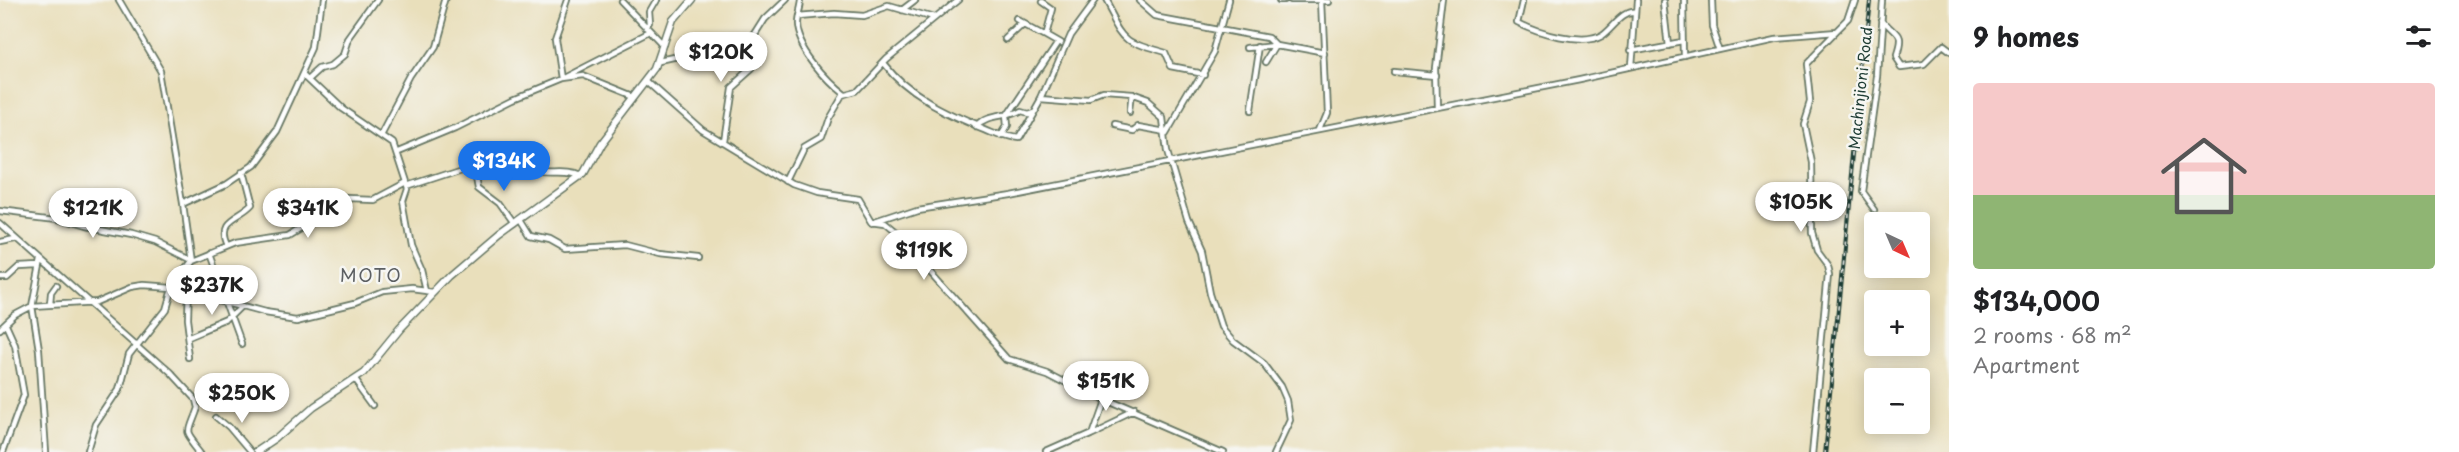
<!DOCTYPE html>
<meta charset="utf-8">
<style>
body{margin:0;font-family:"Playpen Sans",sans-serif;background:#f6f6f6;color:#202124;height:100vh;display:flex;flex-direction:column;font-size:22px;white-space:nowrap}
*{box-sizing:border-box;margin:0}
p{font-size:20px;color:#757577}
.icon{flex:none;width:33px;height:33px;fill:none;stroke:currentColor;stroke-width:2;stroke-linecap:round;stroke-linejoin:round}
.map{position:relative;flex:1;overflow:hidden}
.details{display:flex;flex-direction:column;background:#fff;width:510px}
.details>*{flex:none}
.needle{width:39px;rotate:136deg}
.fabs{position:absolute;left:1864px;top:212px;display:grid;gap:12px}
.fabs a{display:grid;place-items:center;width:66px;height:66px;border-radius:6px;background:#fff;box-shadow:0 3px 15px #0003;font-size:30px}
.price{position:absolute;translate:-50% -51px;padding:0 14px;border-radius:21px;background:#fff;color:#222;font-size:20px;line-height:39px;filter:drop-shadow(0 2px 3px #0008)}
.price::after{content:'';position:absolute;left:50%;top:36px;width:18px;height:14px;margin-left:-9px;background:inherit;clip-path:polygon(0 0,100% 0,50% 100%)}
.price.active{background:#1a73e8;color:#fff}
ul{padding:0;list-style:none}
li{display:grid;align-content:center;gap:12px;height:318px;padding:0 24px}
li span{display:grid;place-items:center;height:186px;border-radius:6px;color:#555}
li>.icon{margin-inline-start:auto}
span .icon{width:108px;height:108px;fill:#fffc;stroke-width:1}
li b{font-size:26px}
h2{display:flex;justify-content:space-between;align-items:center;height:72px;padding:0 24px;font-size:26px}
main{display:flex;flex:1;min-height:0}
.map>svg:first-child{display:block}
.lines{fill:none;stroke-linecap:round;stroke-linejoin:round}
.minor-casing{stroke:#667663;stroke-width:8}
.tertiary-casing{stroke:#667663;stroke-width:9}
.minor{stroke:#fff;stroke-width:4.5}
.tertiary{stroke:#fff;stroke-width:6}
.rail-casing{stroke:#1f3d34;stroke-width:4}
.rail{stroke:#f6f6f2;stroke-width:1.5;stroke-dasharray:4.5;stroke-linecap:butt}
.labels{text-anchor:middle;stroke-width:5;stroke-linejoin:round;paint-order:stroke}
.street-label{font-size:15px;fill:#1f3d34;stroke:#f6f6f2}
.quarter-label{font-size:18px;letter-spacing:1.5px;fill:#5d6063;stroke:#f6f6f2}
</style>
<main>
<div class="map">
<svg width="1949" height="452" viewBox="0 0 1949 452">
<rect width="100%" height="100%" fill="#f6f6f2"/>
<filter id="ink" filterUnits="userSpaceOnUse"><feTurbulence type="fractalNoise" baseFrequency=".0167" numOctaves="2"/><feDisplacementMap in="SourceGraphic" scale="12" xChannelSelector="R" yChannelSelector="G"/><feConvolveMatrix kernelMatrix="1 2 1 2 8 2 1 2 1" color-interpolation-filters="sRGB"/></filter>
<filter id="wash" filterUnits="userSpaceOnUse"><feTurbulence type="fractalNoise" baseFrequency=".008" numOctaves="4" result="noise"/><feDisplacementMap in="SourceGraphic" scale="24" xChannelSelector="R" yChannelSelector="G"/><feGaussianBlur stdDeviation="1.35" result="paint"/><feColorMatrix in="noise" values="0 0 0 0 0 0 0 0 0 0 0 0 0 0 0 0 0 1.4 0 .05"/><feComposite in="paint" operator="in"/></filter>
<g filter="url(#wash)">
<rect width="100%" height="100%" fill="#e9dfbb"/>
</g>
<g filter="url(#ink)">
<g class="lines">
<!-- minor casing -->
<g class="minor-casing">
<path id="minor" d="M 119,0 L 161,71 L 183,204
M 568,0 L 555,38 L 561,79 L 651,33
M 620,0 L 665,47
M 800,0 C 800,8 796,15 796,24 C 797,48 826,79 844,93
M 1104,0 C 1126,40 1120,40 1166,53 L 1173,69 L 1203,75
M 1140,0 L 1157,15 L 1269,36 L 1277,44
M 1281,0 L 1285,0
M 1292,0 L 1329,0
M 1524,0 L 1519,22 C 1539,32 1580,46 1601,34 C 1612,27 1621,9 1635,11
M 1665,0 L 1670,43
M 1684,0 L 1685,57
M 1711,0 L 1712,25 L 1720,49
M 1041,1 L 1051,8 L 1044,34 L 1058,42
M 902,10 L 915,0
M 797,16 L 834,13 L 862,15 L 889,6 L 934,19
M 1020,21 L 1044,34
M 1880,23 C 1892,40 1901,34 1893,58 L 1899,67 L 1924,64 L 1941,47 L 1949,53
M 647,29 L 650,25 L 649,12 L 656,0
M 1008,40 L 1025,24
M 1250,47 L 1276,44
M 1630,50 L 1684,40
M 1266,62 L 1277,44 L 1325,53
M 661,63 L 714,51 L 729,40 L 753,38 L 765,19 L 785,0
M 883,63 C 909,97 946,114 986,130 C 996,134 1005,139 1016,140 L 1041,96 L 1068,34 L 1093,0
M 1631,68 L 1636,0
M 1394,71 L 1437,75
M 305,74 L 341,108 L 392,143 L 407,189 L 403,201 L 411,245 L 422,270 L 427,291
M 310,78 L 322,67 L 333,64 L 345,54 L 350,39 L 378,0
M 648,81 L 703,130 L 794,185 L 817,193 L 858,199 L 871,221 L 885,223 L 897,233 L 1009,359 L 1047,371 L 1101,399 L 1223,452
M 1041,96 L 1091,100 L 1104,95 L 1131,97 L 1148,103 L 1164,117 L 1168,150 L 1189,222 L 1202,251 L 1210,292 L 1221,326 L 1233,340 L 1264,363 L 1282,387 L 1288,401 L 1291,420 L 1276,452
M 1437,108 L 1436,68 L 1444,0
M 1250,111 L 1260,45
M 1130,113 L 1132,97
M 1112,126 L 1132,130 L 1138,125 L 1167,130
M 977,127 C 989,114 1007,119 1020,110 L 1027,112 L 1033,110
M 1320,130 L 1327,113 L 1322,0
M 1168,132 L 1215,51 L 1229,0
M 382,134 L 411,79 L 433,47 L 446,0
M 1001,137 L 1007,127 L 1006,116 L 1056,41
M 723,141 L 731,87 L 751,69 L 753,38
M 397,152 L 455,128 L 515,98 L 561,79 L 583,76 L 635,97
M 481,164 L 477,176 L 479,187 L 500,203 L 515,224
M 788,182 L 804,149 L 821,139 L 828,118 L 842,94 L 857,90 L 886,59 L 958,0
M 406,186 L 470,165 L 514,161 C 524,162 528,169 537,171 C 551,175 566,169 581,176
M 1874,209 L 1861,191 L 1877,76 L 1882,0
M 0,211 L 57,218 L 84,226 L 131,235 L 155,242 L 191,260
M 521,220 L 531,236 L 549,240 L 565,249 L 625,245 L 660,254 L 698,258
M 872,222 L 917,207 L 1008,193 L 1579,80 L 1774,37 L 1837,32 L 1848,21 L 1855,0
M 0,223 L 170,374 L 193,399 L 195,407 C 185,436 182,426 202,452
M 0,242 L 15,239
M 226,246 C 214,222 238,222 250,208 L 241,173
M 209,253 L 242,344
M 41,260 L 32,306 L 39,350 L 46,452
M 191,261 L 235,243 L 290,235 L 349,199 L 373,200 L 405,183
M 0,278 L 7,278 L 19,267 L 39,266
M 186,290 L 185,320 L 190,359
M 50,304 L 51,293 L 56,286
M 0,329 L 15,315 L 32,306 L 97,302 L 132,287 L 144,285 L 171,287 L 265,312 L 298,317 L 355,303 L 382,292 L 412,289 L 435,292
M 189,338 L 227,322 L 243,306
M 356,380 L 375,406
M 216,416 L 229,427 L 250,452
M 1090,433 L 1134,412
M 3,452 L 24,395 L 15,345 L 6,325
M 88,452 L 96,425 L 120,389 L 129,354 L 165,308 L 171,287 L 191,261 L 183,204 L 226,184 L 251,167 L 277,132 L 316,47 L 322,0
M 1046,452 L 1089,433 L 1101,399
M 1813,452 L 1830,274 L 1828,265 L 1817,250 L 1812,233 L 1811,162 L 1803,124 L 1810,102 L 1806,64 L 1837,32"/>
</g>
<!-- tertiary casing -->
<g class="tertiary-casing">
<path id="tertiary" d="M 256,452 L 277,438 L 311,408 L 364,373 L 399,330 L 452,275 L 499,235 L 583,174 L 600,143 L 657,69 L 673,22 L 692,0"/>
</g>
<!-- minor -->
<use href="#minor" class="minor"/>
<!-- tertiary -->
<use href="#tertiary" class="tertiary"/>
<!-- rail casing -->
<g class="rail-casing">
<path id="rail" d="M 1825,452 L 1869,0"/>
</g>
<!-- rail -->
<use href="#rail" class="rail"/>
</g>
</g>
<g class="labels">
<!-- street labels -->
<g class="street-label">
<text transform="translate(1861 88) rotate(-84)" y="5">Machinjioni Road</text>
</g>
<!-- quarter labels -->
<g class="quarter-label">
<text x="371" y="282">MOTO</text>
</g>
</g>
</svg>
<div class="fabs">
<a><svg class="needle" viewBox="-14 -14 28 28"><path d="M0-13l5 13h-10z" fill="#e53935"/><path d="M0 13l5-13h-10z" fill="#757577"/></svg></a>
<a>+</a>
<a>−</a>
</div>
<b class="price" style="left:721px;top:83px">$120K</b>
<b class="price active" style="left:504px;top:192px">$134K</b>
<b class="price" style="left:1801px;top:233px">$105K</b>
<b class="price" style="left:93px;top:239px">$121K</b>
<b class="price" style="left:308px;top:239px">$341K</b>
<b class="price" style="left:924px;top:281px">$119K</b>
<b class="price" style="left:212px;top:316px">$237K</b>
<b class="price" style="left:1106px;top:412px">$151K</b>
<b class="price" style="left:242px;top:424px">$250K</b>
</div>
<section class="details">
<h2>9 homes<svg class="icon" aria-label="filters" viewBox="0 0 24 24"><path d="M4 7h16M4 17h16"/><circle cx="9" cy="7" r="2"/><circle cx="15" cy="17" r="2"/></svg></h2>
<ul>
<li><span style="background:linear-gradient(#f6c9c9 60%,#8fb573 0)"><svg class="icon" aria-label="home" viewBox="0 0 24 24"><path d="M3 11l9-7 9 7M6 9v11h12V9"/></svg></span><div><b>$134,000</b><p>2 rooms · 68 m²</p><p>Apartment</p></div></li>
</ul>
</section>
</main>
